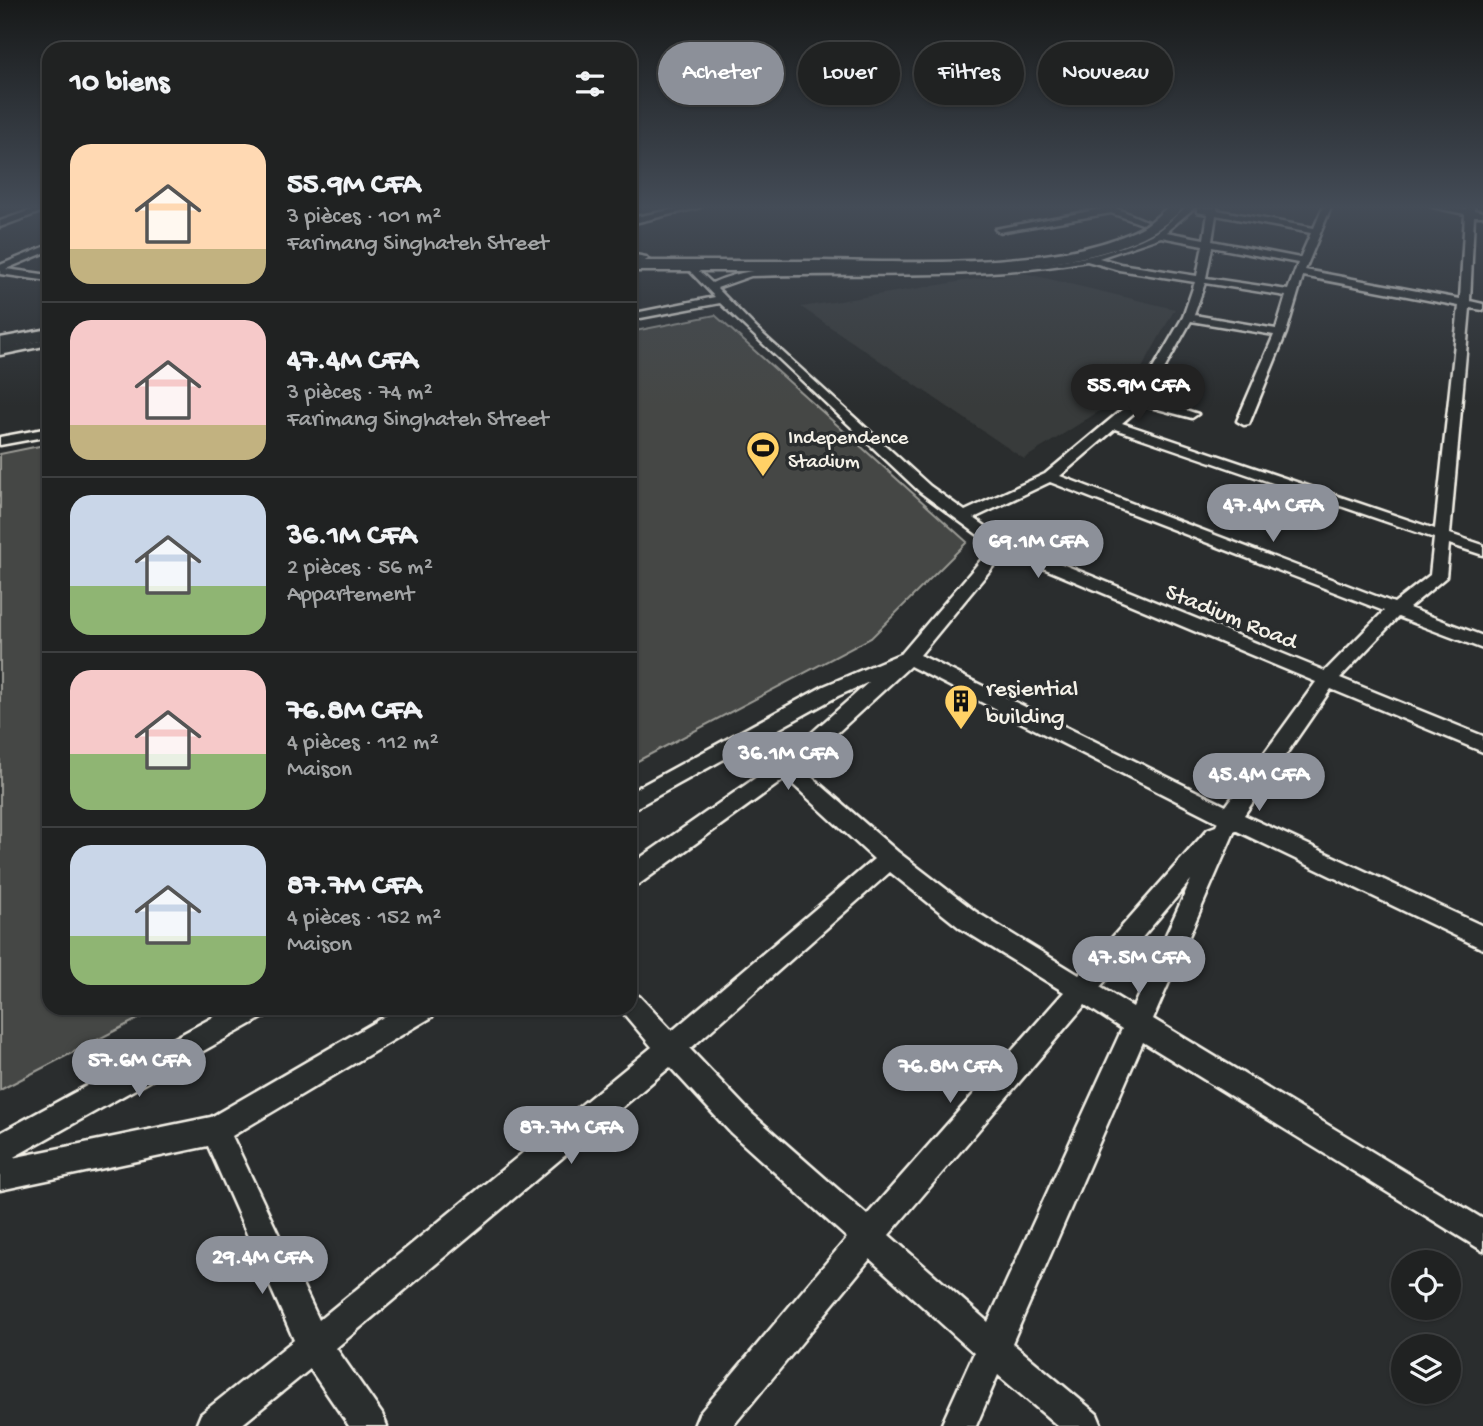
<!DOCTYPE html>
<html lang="fr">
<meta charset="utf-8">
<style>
body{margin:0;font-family:"Gochi Hand",sans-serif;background:#282a2a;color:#f1f3f6;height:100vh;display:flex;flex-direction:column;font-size:26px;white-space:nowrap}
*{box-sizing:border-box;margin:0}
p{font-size:23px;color:#a2a4a5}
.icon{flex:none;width:38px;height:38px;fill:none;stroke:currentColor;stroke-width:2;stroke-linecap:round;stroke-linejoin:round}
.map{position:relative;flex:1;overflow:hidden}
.details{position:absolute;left:42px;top:42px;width:595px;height:973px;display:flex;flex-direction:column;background:#202222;border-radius:21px;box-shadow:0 2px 5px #0004,0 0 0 2px #3d3f40}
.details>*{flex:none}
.hud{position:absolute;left:658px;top:42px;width:665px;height:63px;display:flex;gap:14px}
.buttons{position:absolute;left:1391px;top:1250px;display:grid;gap:14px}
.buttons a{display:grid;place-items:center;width:70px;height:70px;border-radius:50%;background:#202222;box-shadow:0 2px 5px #0004,0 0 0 2px #3d3f40;font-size:35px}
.price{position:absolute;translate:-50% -60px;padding:0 16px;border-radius:24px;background:#8c9099;color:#fff;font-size:23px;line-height:46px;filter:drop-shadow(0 2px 4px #0008)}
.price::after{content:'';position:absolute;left:50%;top:42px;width:21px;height:16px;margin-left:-10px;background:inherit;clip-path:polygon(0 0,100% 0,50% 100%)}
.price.current{background:#222;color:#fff}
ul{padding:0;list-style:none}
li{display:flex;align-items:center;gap:21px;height:175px;padding:0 28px}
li+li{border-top:2px solid #3d3f40}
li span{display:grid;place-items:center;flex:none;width:196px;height:140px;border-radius:21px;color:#555}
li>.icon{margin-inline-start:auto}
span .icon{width:84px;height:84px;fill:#fffc;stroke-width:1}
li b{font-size:30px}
h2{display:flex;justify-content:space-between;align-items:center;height:84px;padding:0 28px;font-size:30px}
.pill{padding:0 24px;border-radius:32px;background:#202222;box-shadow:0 2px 5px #0004,0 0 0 2px #3d3f40;font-size:24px;line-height:63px}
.pill.current{background:#8c9099;color:#fff}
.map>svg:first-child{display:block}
.built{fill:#373a3a}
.green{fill:#444645;stroke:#9c9c96;stroke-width:2}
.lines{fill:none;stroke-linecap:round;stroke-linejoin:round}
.minor-casing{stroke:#f4f1e8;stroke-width:5}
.primary-casing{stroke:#f4f1e8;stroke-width:5}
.minor{fill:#2a2d2e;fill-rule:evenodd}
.primary{fill:#2a2d2e;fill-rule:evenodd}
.labels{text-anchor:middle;stroke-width:7;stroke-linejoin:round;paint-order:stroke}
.far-poi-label{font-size:21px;fill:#f4f1e8;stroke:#2a2d2e;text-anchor:start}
.street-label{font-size:24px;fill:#f4f1e8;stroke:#2a2d2e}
.poi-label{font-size:24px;fill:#f4f1e8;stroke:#2a2d2e;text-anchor:start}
</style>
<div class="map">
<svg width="1483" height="1426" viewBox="0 0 1483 1426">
<rect width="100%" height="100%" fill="#2a2d2e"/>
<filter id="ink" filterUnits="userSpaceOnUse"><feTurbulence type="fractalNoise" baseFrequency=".0143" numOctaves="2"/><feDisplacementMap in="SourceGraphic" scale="14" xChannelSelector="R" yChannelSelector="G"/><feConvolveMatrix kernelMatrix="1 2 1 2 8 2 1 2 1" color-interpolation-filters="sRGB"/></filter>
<g filter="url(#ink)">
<!-- built -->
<path class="built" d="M 1020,272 L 1175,309 L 1128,393 L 1024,459 L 801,307 Z"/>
<!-- green -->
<path class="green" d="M 715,315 L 967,542 L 871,638 L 630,765 L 630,332 Z
M 49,444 L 49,1008 L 159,1008 L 0,1090 L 0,454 Z"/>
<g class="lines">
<!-- minor casing -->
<g class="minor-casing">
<path id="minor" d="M 40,207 L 49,207 L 49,209 L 0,227 L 0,221 Z
M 686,207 L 701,207 L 630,224 L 630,218 Z
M 1098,207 L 1116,208 L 1146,221 L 1142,224 L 1111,213 L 999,232 L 995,229 L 1101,209 Z
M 1186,207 L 1195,207 L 1166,232 L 1204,239 L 1208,214 L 1197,212 L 1197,208 L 1217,207 L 1217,210 L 1314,228 L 1323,207 L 1331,207 L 1305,270 L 1460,299 L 1465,214 L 1432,207 L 1466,209 L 1466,207 L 1474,207 L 1474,210 L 1483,212 L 1483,216 L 1474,216 L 1470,301 L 1483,304 L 1483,310 L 1470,308 L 1450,534 L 1483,545 L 1483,555 L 1449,544 L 1446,577 L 1409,608 L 1483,636 L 1483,649 L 1398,617 L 1340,678 L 1483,736 L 1483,752 L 1331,689 L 1244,815 L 1483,926 L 1483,949 L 1235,830 L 1153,1019 L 1483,1219 L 1483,1251 L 1143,1042 L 1012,1343 L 1097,1414 L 1102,1426 L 1058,1426 L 998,1375 L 976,1426 L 941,1426 L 974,1353 L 870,1259 L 733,1426 L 694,1426 L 699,1414 L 847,1238 L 731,1133 L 670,1067 L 336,1348 L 382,1414 L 387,1426 L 349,1426 L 310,1369 L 240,1426 L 196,1426 L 201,1414 L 294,1340 L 208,1146 L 0,1190 L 0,1133 L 230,1008 L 268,1008 L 264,1017 L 12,1158 L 211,1117 L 399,1008 L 436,1008 L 432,1017 L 232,1136 L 319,1320 L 652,1047 L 619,1008 L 630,1008 L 630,993 L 639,996 L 672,1031 L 874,859 L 786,778 L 638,885 L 630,888 L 630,865 L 780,761 L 869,682 L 838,696 L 630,811 L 630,792 L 824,686 L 902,653 L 993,546 L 920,492 L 720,303 L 630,320 L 630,314 L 715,297 L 687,268 L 687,264 L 690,263 L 712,283 C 752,265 794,268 838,268 C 931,269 1070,277 1153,234 C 1165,227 1176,215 1186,207 ZM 1216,215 L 1311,233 L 1300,258 L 1212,241 ZM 1161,237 L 1203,245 L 1197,276 L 1120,264 L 1099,258 ZM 1212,247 L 1298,263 L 1288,290 L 1206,278 ZM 1087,261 L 1119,270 L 1195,282 L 1183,317 L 1136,398 L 1045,474 L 965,511 L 930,486 L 756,328 L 717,288 L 751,276 C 863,272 976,281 1087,261 ZM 1303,276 L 1459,306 L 1435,529 L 1122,423 L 1143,405 L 1192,418 L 1198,414 L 1148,398 L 1191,321 L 1274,335 L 1237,421 L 1244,425 L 1249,424 L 1286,333 ZM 1205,283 L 1286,296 L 1276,329 L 1194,315 ZM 1115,429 L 1434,538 L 1430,575 L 1394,603 L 1060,476 ZM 1050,482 L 1384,611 L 1325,671 L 1008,542 L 974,518 ZM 1005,552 L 1316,682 L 1226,806 L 920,655 ZM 910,666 L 1218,822 L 1216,826 L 1208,829 L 1079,975 L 976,912 L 898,852 L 800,767 ZM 890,872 L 960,928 L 1064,992 L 867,1215 L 751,1113 L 690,1049 ZM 1191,880 L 1133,1007 L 1100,987 ZM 1085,1005 L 1122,1029 L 988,1322 L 889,1235 Z
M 49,245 L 49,251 L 6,269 L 49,275 L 49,281 L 0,274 L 0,265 Z
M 630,254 L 646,257 L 648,259 L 643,262 L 630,260 Z
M 49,339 L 49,345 L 0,355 L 0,349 Z
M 49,428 L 49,436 L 0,445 L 0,437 Z"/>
</g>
<!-- primary casing -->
<g class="primary-casing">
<path id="primary" d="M 1168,207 L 1183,207 C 1120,283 914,271 821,271 C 757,271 694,271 630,271 L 630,261 C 694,261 758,261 822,261 C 912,262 1063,270 1143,227 C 1152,222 1160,213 1168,207 Z
M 49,329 L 49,339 L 0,350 L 0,338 Z"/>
</g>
<!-- minor -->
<use href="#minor" class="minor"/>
<!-- primary -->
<use href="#primary" class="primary"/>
</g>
</g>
<!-- sky -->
<linearGradient id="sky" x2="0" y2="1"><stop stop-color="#171919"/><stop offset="0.51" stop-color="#444c57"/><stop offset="1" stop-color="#444c57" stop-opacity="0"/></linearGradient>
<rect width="1483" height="406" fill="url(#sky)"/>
<!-- icons -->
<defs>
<g id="stadium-pin" transform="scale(1.75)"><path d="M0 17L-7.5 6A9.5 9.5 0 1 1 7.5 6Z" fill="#ffd166" stroke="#2a2d2e"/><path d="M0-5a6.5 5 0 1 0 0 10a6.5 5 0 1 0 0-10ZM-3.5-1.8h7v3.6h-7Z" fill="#111"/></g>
<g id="building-pin" transform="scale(1.75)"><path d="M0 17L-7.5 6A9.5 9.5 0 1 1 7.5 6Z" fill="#ffd166" stroke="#2a2d2e"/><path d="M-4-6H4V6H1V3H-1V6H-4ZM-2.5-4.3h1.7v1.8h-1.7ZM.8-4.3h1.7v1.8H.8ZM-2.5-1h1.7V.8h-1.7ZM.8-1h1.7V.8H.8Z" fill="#111"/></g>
</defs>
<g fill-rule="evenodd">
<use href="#stadium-pin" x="763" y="448"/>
<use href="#building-pin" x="961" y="701"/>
</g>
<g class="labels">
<!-- far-poi labels -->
<g class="far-poi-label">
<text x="788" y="443">Independence<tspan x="788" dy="24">Stadium</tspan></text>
</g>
<!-- street labels -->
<g class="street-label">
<text transform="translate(1232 615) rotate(22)" y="8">Stadium Road</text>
</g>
<!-- poi labels -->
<g class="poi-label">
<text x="986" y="695">resiential<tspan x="986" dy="28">building</tspan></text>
</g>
</g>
</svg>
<div class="buttons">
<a><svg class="icon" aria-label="locate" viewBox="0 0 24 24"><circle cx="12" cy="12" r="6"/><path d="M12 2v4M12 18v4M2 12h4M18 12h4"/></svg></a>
<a><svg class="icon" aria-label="layers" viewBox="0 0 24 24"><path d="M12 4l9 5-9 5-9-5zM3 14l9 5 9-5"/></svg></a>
</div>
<b class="price current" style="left:1138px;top:424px">55.9M CFA</b>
<b class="price" style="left:1273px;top:544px">47.4M CFA</b>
<b class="price" style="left:1038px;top:580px">69.1M CFA</b>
<b class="price" style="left:788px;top:792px">36.1M CFA</b>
<b class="price" style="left:1259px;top:813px">45.4M CFA</b>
<b class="price" style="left:1139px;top:996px">47.5M CFA</b>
<b class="price" style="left:139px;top:1099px">57.6M CFA</b>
<b class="price" style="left:950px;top:1105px">76.8M CFA</b>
<b class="price" style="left:571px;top:1166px">87.7M CFA</b>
<b class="price" style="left:262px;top:1296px">29.4M CFA</b>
<div class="hud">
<a class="pill current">Acheter</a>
<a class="pill">Louer</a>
<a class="pill">Filtres</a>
<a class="pill">Nouveau</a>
</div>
<section class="details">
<h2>10 biens<svg class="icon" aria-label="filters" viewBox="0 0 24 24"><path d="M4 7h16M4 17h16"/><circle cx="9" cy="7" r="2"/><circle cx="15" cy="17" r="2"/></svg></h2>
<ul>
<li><span style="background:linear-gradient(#ffd9b3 75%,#c2b280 0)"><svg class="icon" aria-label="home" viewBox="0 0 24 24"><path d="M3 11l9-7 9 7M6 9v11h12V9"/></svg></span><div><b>55.9M CFA</b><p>3 pièces · 101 m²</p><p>Farimang Singhateh Street</p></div></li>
<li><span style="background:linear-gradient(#f6c9c9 75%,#c2b280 0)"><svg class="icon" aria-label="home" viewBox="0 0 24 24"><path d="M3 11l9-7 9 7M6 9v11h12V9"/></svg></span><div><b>47.4M CFA</b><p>3 pièces · 74 m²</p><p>Farimang Singhateh Street</p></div></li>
<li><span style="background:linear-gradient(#c9d6e8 65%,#8fb573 0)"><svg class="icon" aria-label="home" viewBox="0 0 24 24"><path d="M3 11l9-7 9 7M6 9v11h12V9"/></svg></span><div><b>36.1M CFA</b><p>2 pièces · 56 m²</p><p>Appartement</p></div></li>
<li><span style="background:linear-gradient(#f6c9c9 60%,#8fb573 0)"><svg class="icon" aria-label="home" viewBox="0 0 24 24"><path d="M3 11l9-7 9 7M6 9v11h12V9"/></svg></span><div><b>76.8M CFA</b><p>4 pièces · 112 m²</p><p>Maison</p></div></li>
<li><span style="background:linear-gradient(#c9d6e8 65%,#8fb573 0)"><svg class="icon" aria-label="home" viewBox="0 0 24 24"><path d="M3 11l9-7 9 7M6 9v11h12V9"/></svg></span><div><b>87.7M CFA</b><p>4 pièces · 152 m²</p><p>Maison</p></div></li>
</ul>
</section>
</div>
